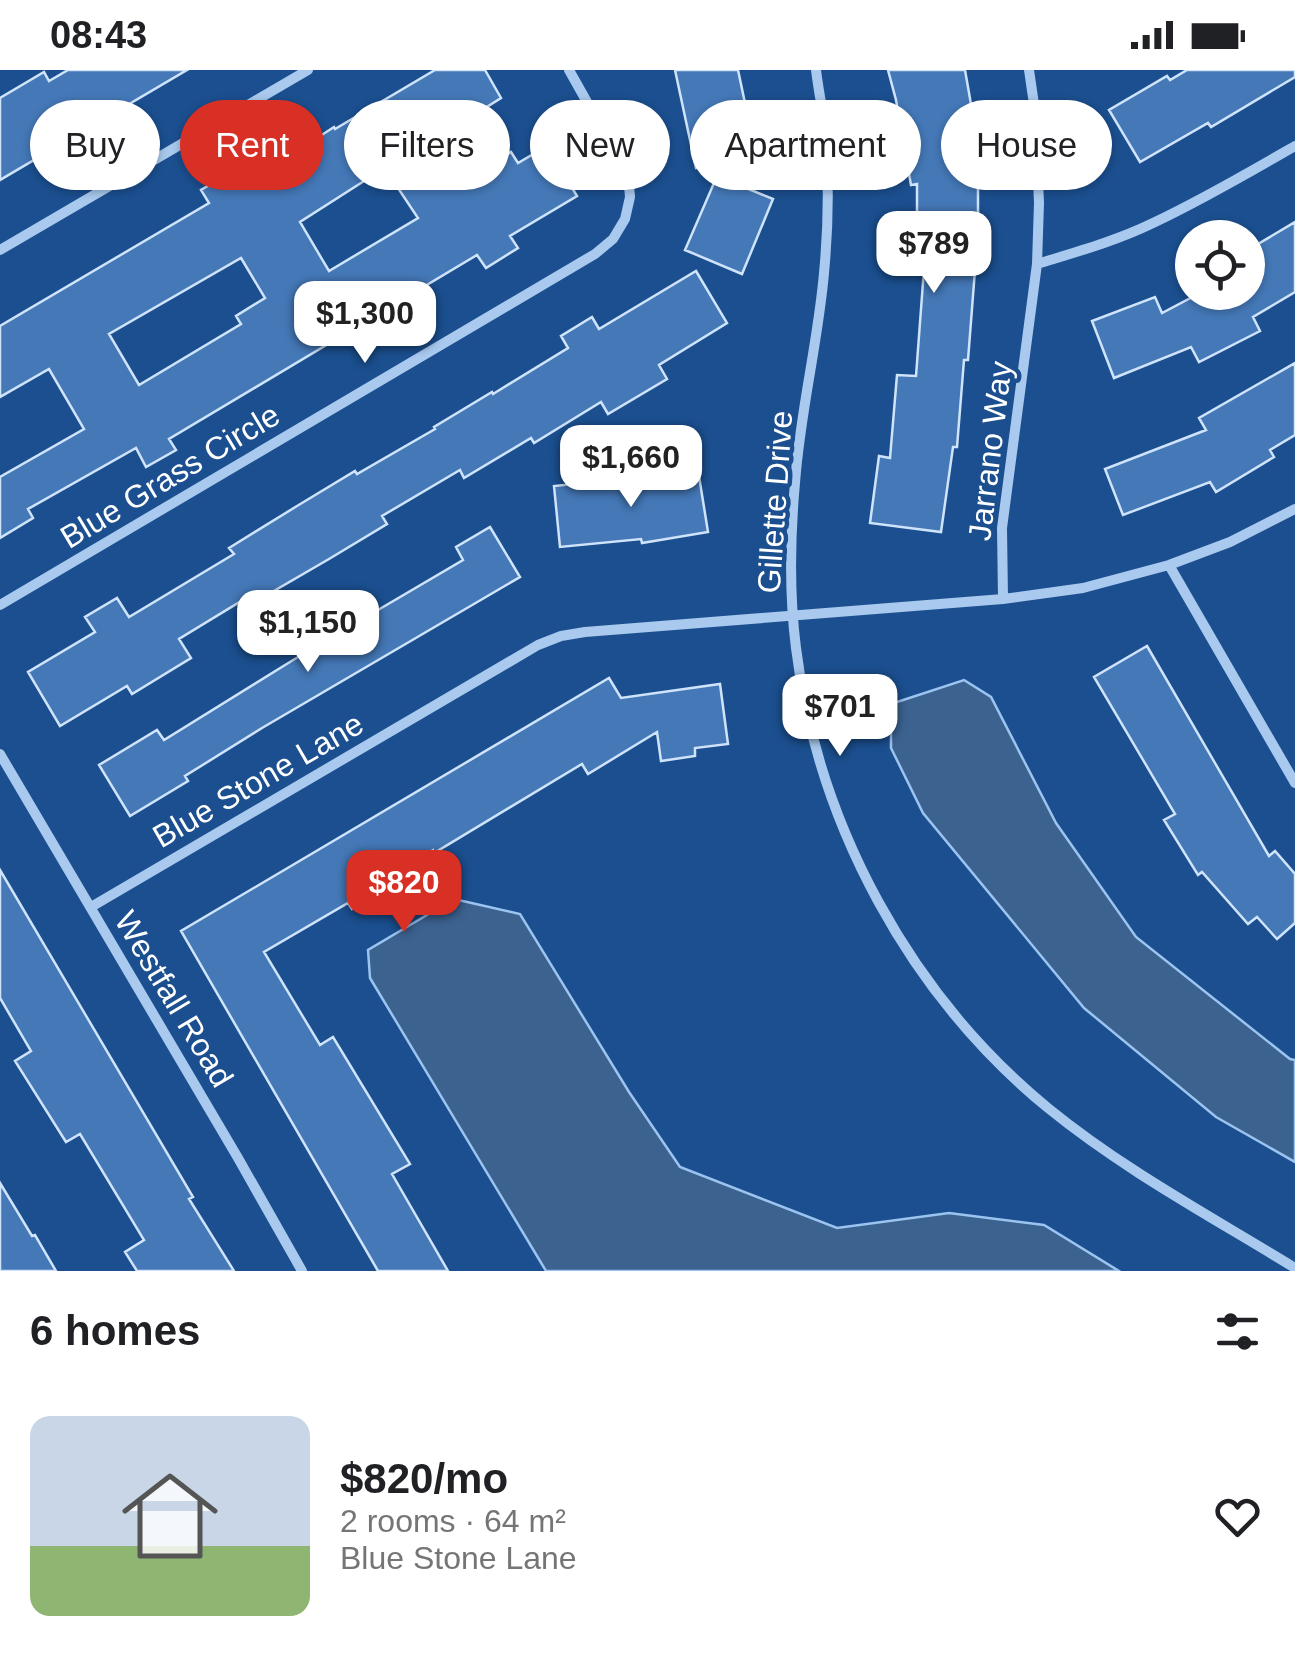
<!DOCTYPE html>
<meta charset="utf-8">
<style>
body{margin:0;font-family:Arial,sans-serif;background:#f2f2f2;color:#202124;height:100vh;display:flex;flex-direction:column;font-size:38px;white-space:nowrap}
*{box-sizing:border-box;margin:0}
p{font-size:32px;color:#757577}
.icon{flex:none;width:55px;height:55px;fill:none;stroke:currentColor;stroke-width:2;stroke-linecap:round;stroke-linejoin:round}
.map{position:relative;height:1201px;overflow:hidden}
.panel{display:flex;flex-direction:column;background:#fff;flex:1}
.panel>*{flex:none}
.guide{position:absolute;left:30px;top:30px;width:1235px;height:90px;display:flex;gap:20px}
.fabs{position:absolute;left:1175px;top:150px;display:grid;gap:20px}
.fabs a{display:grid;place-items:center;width:90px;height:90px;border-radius:50%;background:#fff;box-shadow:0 2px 8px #0004;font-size:50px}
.price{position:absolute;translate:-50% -85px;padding:0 22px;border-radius:20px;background:#fff;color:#222;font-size:32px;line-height:65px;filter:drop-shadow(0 2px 5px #0008)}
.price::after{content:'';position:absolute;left:50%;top:60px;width:30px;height:22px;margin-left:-15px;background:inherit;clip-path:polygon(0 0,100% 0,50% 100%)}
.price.active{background:#d93025;color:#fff}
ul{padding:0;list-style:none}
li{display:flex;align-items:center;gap:30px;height:250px;padding:0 30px}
li span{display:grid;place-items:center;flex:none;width:280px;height:200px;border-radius:20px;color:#555}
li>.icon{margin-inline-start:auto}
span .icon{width:120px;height:120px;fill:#fffc;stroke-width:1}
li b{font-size:42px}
h2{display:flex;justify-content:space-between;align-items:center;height:120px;padding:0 30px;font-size:42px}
.tag{padding:0 35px;border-radius:45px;background:#fff;box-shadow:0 2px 8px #0004;font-size:35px;line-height:90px}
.tag.active{background:#d93025;color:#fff}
.status{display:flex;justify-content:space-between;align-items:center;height:70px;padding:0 50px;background:#fff;direction:ltr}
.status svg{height:28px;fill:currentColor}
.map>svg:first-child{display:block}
.water{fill:#3c6290;stroke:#9cc4f0;stroke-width:2.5}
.building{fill:#4478b7;stroke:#cfe3fa;stroke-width:2.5;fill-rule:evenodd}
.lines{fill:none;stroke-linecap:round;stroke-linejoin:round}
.minor{stroke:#a9c9ee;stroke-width:10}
.labels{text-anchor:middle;stroke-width:9;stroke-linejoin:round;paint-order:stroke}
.street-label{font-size:32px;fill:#fff;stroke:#1b4f8f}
</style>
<div class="status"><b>08:43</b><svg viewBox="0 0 49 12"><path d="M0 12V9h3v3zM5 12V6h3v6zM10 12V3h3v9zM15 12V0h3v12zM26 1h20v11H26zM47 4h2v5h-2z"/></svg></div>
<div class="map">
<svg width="1295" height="1201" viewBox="0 0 1295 1201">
<rect width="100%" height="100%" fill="#1b4f8f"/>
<!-- water -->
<path class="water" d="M 964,610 L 991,627 L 1056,753 L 1136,867 L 1290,989 L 1295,990 L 1295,1092 L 1216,1047 L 1084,938 L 923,743 L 891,678 L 891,651 L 894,633 Z
M 454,829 L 520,844 L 629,1022 L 680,1097 L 837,1158 L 949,1143 L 1044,1155 L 1119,1201 L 546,1201 L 370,908 L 368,880 Z"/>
<!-- building -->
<path class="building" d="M 68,0 L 187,0 L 0,110 L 0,28 L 44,2 L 49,11 Z
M 435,0 L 485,0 L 501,28 L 474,45 L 501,88 L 511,82 L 518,93 L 547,76 L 577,126 L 510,166 L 518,178 L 486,198 L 477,185 L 169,369 L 176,380 L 146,397 L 136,378 L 28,439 L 33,448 L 0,468 L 0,407 L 84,359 L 49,299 L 0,327 L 0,256 L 209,133 L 201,120 L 233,101 L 242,117 L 334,57 L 335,59 ZM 386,100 L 418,148 L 329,201 L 300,152 L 375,104 L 376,106 ZM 241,188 L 265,228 L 236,246 L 241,254 L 139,315 L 109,264 Z
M 675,0 L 738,0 L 756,85 L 696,98 Z
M 888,0 L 965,0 L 983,103 L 978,103 L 978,200 L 975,200 L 968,290 L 964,290 L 957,377 L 953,377 L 941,462 L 870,453 L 879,386 L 890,388 L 897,305 L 916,306 L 924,199 L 917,199 L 917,114 L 911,115 L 896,30 Z
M 1187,0 L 1295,0 L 1295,7 L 1211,57 L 1208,53 L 1140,92 L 1109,40 L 1167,6 L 1170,10 Z
M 717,106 L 773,129 L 742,204 L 685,180 Z
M 1295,152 L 1295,222 L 1253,247 L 1260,261 L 1199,292 L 1191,277 L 1114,308 L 1092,251 L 1155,227 L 1162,243 L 1202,222 L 1248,222 L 1248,180 Z
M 696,201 L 727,253 L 659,295 L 667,309 L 608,344 L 601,332 L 534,373 L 531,368 L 464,408 L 460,400 L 382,446 L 387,454 L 329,489 L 260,529 L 256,522 L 179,569 L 191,588 L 132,624 L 127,616 L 60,656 L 28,602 L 95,562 L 85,547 L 117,528 L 129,547 L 234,484 L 229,478 L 297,436 L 355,401 L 357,404 L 435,359 L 434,357 L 492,322 L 493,324 L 568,278 L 561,266 L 592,247 L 599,259 Z
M 1295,293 L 1295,365 L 1270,380 L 1274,387 L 1216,422 L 1210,412 L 1123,445 L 1105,399 L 1206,360 L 1199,348 Z
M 698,400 L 708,462 L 642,473 L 641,469 L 560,477 L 554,416 L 622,409 L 623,413 Z
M 490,457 L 520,507 L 262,658 L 185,706 L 188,711 L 130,746 L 99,695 L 157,660 L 164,670 L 298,587 L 463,490 L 456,477 Z
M 1147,576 L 1269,786 L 1275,781 L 1295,804 L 1295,853 L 1277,869 L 1257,847 L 1248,854 L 1202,802 L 1198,805 L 1164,750 L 1175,744 L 1094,607 Z
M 609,608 L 621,628 L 720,614 L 728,674 L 695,678 L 695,686 L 661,691 L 657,662 L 588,704 L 582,694 L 434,783 L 433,780 L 381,811 L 386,818 L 352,839 L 348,833 L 264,882 L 320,975 L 333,967 L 410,1094 L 392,1104 L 448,1201 L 378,1201 L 181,861 Z
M 0,800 L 193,1127 L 189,1129 L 234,1201 L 137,1201 L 125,1182 L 144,1170 L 80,1064 L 66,1072 L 15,991 L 31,981 L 0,928 Z
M 0,1113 L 32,1166 L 35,1165 L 56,1201 L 0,1201 Z"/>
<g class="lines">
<!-- minor -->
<path class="minor" d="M 816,0 C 819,25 825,50 826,75 C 829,117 828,161 824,203 C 818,273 800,342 795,413 C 790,468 789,523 796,578 C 818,755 910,925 1048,1038 C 1124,1100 1212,1147 1295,1198
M 0,180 L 308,0
M 1037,194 C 1076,182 1116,171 1153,153 C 1202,130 1248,103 1295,76
M 1169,495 L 1295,713
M 1003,529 L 1002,458 L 1037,194 L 1039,133 L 1035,41 L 1029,0
M 0,535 L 595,184 L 613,169 L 625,149 L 630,127 L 628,105 L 569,0
M 0,684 L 238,1088 L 302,1201
M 91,837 L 538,575 L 561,566 L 585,562 L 1003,529 L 1083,518 L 1169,495 L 1230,472 L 1295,439"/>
</g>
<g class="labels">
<!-- street labels -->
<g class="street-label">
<text transform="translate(990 381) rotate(-83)" y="11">Jarrano Way</text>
<text transform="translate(170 406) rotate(-31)" y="11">Blue Grass Circle</text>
<text transform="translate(775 432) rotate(-86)" y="11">Gillette Drive</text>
<text transform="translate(258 710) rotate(-30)" y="11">Blue Stone Lane</text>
<text transform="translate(174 929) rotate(59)" y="11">Westfall Road</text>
</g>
</g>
</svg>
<div class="fabs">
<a><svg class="icon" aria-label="locate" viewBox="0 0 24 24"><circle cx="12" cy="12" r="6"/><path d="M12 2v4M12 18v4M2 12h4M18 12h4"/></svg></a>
</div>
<b class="price" style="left:934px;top:226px">$789</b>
<b class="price" style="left:365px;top:296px">$1,300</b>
<b class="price" style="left:631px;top:440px">$1,660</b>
<b class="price" style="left:308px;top:605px">$1,150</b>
<b class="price" style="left:840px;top:689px">$701</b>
<b class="price active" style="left:404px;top:865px">$820</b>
<div class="guide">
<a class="tag">Buy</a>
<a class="tag active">Rent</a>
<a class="tag">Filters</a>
<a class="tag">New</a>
<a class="tag">Apartment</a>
<a class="tag">House</a>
</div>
</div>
<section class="panel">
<h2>6 homes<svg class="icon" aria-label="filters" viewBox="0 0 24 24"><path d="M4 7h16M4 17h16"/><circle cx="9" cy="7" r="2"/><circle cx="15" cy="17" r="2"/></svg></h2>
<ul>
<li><span style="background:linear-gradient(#c9d6e8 65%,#8fb573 0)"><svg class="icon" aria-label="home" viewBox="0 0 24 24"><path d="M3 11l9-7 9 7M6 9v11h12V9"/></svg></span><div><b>$820/mo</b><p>2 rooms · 64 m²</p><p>Blue Stone Lane</p></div><svg class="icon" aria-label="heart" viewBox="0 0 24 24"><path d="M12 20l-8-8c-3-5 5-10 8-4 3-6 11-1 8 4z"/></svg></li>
</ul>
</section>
